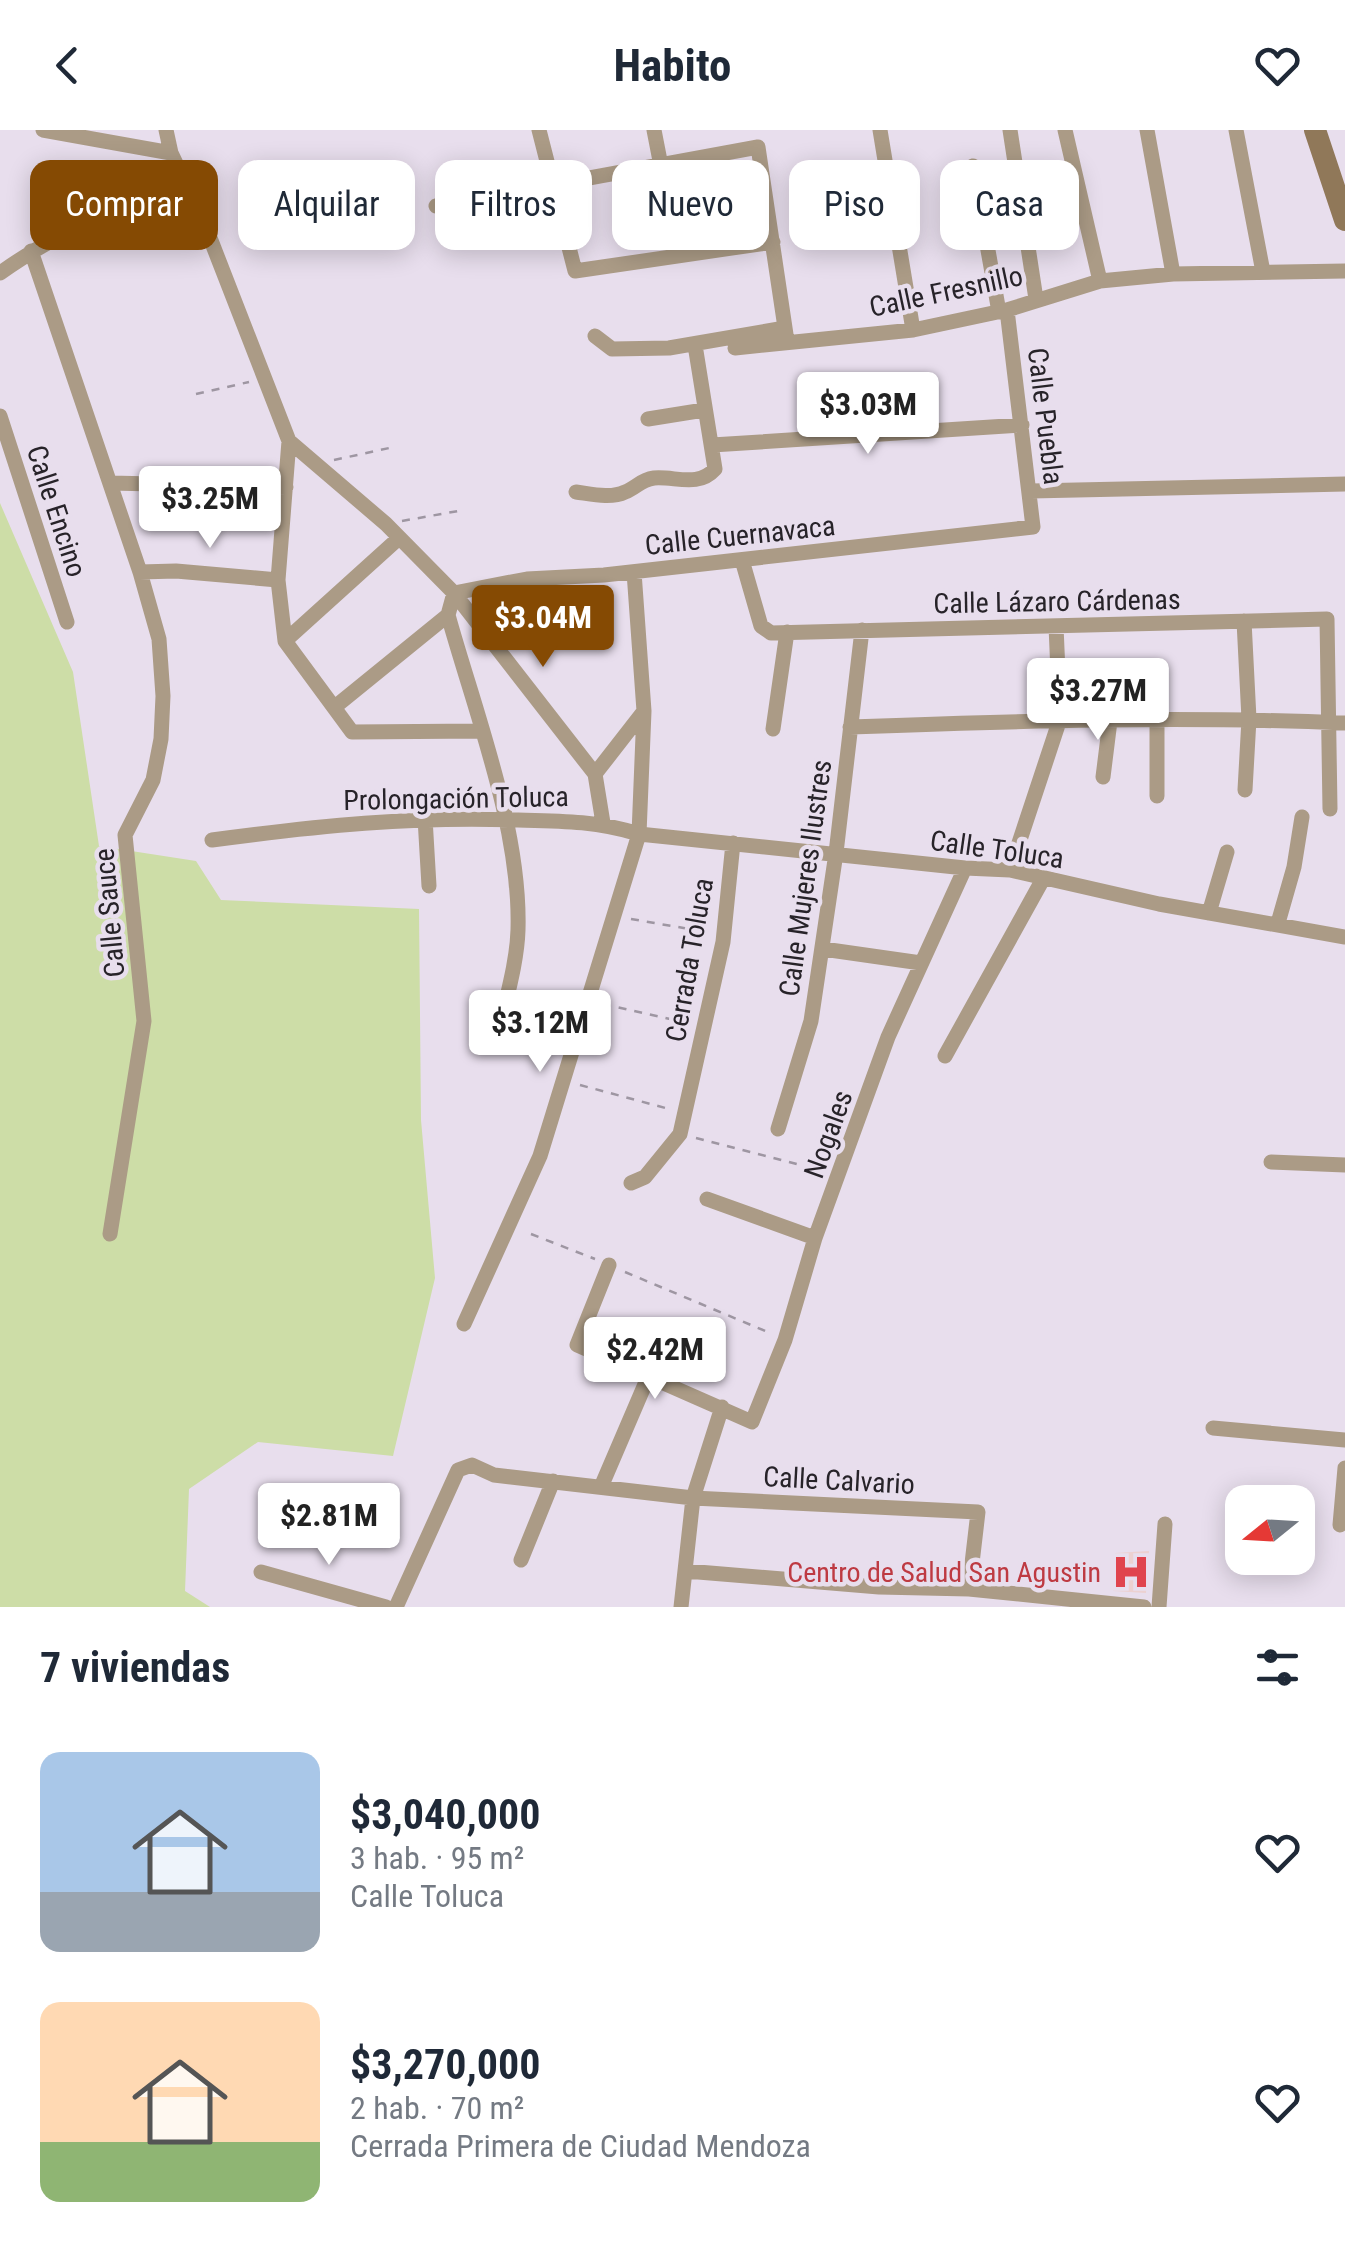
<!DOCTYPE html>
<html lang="es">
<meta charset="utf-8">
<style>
body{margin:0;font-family:"Roboto Condensed",sans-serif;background:#f6f6f7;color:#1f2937;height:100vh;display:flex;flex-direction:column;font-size:38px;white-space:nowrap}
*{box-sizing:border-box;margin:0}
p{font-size:32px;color:#747a83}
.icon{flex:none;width:55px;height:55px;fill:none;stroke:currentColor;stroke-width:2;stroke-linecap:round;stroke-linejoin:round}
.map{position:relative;height:1477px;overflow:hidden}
.sheet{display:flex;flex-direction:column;background:#fff;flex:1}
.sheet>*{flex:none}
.banner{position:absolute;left:30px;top:30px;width:1285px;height:90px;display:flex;gap:20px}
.needle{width:65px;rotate:252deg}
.tools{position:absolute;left:1225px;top:1355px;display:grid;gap:20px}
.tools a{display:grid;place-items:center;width:90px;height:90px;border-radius:20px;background:#fff;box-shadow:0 5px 25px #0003;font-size:50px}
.price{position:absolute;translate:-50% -85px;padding:0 22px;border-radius:10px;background:#fff;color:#222;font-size:32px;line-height:65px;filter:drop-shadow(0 2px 5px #0008)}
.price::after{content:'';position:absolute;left:50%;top:60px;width:30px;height:22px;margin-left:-15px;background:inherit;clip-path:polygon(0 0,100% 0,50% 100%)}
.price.active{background:#854a03;color:#fff}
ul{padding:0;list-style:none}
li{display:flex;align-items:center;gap:30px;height:250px;padding:0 40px}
li span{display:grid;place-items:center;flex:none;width:280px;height:200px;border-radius:20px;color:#555}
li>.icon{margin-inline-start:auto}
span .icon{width:120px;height:120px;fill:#fffc;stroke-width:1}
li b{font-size:42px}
h2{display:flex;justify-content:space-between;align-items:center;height:120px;padding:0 40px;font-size:42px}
.chip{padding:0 35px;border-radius:20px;background:#fff;box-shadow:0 5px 25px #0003;font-size:35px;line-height:90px}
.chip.active{background:#854a03;color:#fff}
header{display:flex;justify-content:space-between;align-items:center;height:130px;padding:0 40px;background:#fff;font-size:45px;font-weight:700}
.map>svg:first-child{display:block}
.medical{fill:#ecd1d1}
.green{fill:#cddda7}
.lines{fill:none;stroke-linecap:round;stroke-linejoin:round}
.path{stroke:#9e96a2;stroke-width:2.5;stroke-dasharray:8 8;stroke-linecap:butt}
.minor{stroke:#ab9b86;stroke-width:15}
.secondary{stroke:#907859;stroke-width:22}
.labels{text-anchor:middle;stroke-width:9;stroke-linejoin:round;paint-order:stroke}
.street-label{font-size:28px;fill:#272329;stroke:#e8deed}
.health-label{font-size:28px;fill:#be3a42;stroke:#e8deed;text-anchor:end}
</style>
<header><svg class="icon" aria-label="back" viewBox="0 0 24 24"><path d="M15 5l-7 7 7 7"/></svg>Habito<svg class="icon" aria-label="heart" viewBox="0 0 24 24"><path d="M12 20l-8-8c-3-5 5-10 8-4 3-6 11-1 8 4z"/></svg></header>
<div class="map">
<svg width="1345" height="1477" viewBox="0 0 1345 1477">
<rect width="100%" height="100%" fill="#e8deed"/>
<!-- medical -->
<path class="medical" d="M 1149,1421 L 1146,1463 L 1113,1461 L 1115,1423 Z"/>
<!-- green -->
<path class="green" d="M 0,373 L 73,542 L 99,716 L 196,731 L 221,770 L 419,779 L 421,990 L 435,1148 L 393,1326 L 258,1312 L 189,1359 L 185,1461 L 210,1477 L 0,1477 Z"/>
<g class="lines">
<!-- path -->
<path class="path" d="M 196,264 L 249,252
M 334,330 L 394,317
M 402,391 L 458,381
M 631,789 L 707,802
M 603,874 L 688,893
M 580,955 L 669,979
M 696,1008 L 824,1041
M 531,1104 L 595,1129
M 625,1142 L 770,1203"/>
<!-- minor -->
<path class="minor" d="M 43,0 L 171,23
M 166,0 L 171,23 L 205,95 L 289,311 L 278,450 L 285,511 L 352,602 L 481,601
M 539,0 L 575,141 L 773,112
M 654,0 L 661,36
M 880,0 L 913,200
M 1010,0 L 1036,169
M 1065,0 L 1100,151
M 1147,0 L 1173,144
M 1236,0 L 1263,142
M 973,36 L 999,182
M 507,63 L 509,104
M 436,76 L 758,17 L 787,211
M 115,87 L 181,43
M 31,121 L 140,442 L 159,509 L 163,566 L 161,609 L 153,650 L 125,705 L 144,891 L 110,1104
M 0,143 C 33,120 72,96 112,88 C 132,84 181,94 205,95
M 595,206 L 612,219 L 669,218 L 785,198
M 735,218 L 913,200 L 1007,180 L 1100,151 L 1173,144 L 1345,141
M 0,286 L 67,492
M 648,289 L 704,280
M 289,311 L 386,394 L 454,463 L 595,644
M 712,315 L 1022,295
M 110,353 L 286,357
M 1031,361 L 1345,354
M 576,362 C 591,364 611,369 625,362 C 636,358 640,350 654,348 C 675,346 698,358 715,339 L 695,215
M 742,430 L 761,496 L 771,503 L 1327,489 L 1330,679
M 140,442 L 176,441 L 278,450
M 454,463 L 527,449 L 604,445 L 1033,397 L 1007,180
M 454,463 L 448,485 C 475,582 521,699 518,800 C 517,834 505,872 498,906
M 1244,491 L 1249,589 L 1245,660
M 285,511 L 399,408
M 336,576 L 448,485
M 850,597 C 1015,591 1180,586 1345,593
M 773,599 L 787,502
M 1103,647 L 1110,591
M 1157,666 L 1157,591
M 425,688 L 429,756
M 603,693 L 595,644 L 644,581
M 212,710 C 316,696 413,686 518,690 C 562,691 596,691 639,704 L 965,738 L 1010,740 L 1159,774 L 1345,807
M 1010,740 L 1060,589 L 1056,496
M 1209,783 L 1227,722
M 1278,793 L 1294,737 L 1302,687
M 823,819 L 921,833
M 945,926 L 1043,749
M 778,999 L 811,891 L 836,723 L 862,500
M 1271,1032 L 1345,1035
M 631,1053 L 645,1047 L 680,1004 L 723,812 L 733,713
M 707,1069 L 815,1108
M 609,1135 L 577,1215 L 752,1292 L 785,1210 L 815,1108 L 888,907 L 965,738
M 464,1194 L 540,1026 L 639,704 L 644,581 L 634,442
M 1213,1298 L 1345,1310
M 601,1357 L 649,1245
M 1340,1395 L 1345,1338
M 521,1430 L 553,1351
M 686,1441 L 879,1457 L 969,1459 L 1144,1477
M 261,1442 L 386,1477
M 396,1477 L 458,1340 L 472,1335 L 494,1345 L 693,1368 L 978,1382 L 969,1459
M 681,1477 L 693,1368 L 722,1277
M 1159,1477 L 1165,1394"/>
<!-- secondary -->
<path class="secondary" d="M 1315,0 L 1345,90"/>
</g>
<!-- icons -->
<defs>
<g id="hospital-bare" transform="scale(3)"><path d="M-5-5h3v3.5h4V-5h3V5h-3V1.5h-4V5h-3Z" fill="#e0444e" stroke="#e8deed" stroke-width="2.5" paint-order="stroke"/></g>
</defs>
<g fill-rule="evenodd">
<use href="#hospital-bare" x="1131" y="1442"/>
</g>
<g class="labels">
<!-- street labels -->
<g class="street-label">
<text transform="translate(946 161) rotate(-12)" y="10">Calle Fresnillo</text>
<text transform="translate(1046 286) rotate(83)" y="10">Calle Puebla</text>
<text transform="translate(57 381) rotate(72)" y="10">Calle Encino</text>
<text transform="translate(740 405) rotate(-6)" y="10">Calle Cuernavaca</text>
<text transform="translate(1057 471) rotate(-1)" y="10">Calle Lázaro Cárdenas</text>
<text transform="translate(456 668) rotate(-1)" y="10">Prolongación Toluca</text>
<text transform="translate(997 719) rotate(8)" y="10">Calle Toluca</text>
<text transform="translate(805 748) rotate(-82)" y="10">Calle Mujeres Ilustres</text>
<text transform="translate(109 783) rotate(-95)" y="10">Calle Sauce</text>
<text transform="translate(689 830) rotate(-80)" y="10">Cerrada Toluca</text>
<text transform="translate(828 1004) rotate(-70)" y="10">Nogales</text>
<text transform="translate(839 1350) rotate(3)" y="10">Calle Calvario</text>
</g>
<!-- health labels -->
<g class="health-label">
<text x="1101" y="1452">Centro de Salud San Agustin</text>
</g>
</g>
</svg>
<div class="tools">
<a><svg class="needle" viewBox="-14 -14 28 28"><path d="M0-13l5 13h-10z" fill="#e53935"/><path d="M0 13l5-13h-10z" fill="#747a83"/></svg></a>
</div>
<b class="price" style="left:868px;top:327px">$3.03M</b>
<b class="price" style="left:210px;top:421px">$3.25M</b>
<b class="price active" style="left:543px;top:540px">$3.04M</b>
<b class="price" style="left:1098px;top:613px">$3.27M</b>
<b class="price" style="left:540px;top:945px">$3.12M</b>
<b class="price" style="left:655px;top:1272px">$2.42M</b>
<b class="price" style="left:329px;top:1438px">$2.81M</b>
<div class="banner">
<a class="chip active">Comprar</a>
<a class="chip">Alquilar</a>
<a class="chip">Filtros</a>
<a class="chip">Nuevo</a>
<a class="chip">Piso</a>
<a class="chip">Casa</a>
</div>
</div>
<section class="sheet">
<h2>7 viviendas<svg class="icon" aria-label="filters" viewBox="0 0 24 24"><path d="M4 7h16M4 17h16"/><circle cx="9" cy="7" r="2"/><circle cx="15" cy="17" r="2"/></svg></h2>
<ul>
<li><span style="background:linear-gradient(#a9c7e8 70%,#9aa5b1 0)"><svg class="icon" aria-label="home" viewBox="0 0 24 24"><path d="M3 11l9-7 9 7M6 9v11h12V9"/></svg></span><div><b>$3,040,000</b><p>3 hab. · 95 m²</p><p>Calle Toluca</p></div><svg class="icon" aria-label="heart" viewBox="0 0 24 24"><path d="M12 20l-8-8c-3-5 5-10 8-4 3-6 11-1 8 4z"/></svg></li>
<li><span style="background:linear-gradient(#ffd9b3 70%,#8fb573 0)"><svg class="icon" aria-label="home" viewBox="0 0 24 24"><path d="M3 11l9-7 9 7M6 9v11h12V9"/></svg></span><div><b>$3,270,000</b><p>2 hab. · 70 m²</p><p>Cerrada Primera de Ciudad Mendoza</p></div><svg class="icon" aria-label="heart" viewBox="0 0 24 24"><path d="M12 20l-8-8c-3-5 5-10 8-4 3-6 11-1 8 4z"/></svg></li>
</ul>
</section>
